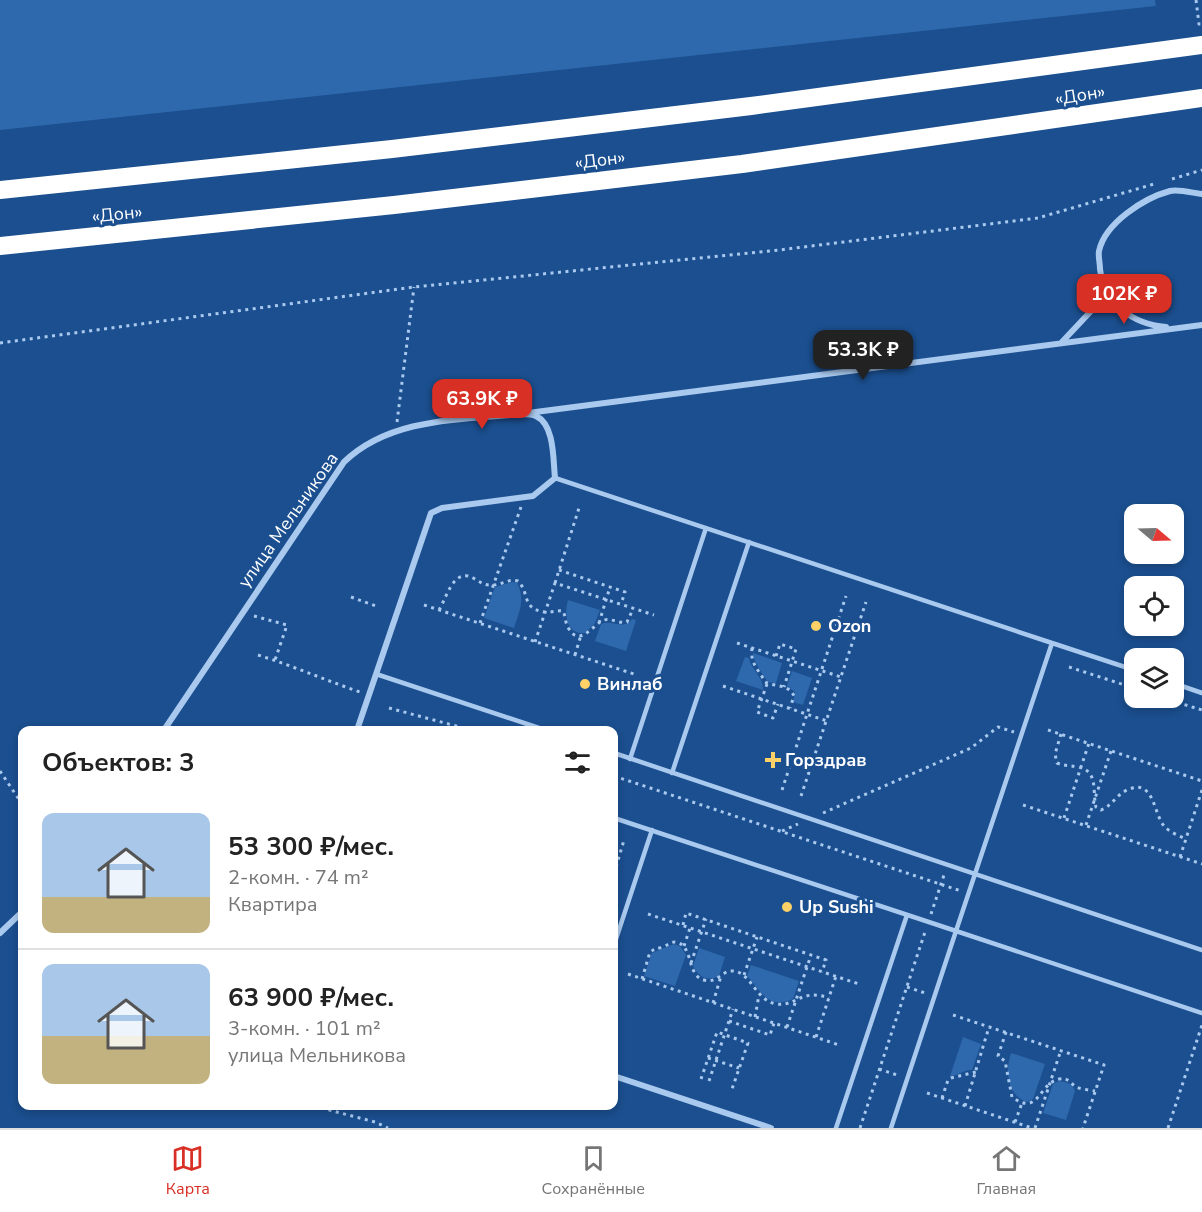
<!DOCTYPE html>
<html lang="ru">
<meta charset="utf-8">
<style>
body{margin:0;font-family:"Nunito Sans",sans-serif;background:#f2f2f2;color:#222;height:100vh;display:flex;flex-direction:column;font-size:22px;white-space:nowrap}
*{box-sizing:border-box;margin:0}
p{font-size:20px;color:#767676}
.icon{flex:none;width:33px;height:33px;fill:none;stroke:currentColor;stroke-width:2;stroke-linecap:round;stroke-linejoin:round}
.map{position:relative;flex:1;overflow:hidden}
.panel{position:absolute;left:18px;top:726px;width:600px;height:384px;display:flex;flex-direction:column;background:#fff;border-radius:12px;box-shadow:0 3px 9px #0003}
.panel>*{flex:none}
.needle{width:39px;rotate:109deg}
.tools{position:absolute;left:1124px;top:504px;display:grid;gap:12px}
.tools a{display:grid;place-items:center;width:60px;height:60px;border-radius:12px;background:#fff;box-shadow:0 3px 9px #0003;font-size:30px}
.price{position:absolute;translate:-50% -51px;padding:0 14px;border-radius:12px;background:#d93025;color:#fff;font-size:20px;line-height:39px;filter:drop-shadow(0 2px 3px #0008)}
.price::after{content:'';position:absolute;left:50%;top:36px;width:18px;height:14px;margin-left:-9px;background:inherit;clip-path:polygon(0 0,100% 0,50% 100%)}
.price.current{background:#222;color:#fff}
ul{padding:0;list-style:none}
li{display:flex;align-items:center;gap:18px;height:150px;padding:0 24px}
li+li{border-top:2px solid #e0e0e0}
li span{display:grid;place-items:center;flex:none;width:168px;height:120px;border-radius:12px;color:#555}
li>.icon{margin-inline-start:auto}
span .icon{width:72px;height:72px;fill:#fffc;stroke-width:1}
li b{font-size:26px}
h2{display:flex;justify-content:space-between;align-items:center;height:72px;padding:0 24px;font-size:26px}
.dock{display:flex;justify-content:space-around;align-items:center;height:84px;border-top:2px solid #e0e0e0;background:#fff;font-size:16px;color:#767676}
.dock a{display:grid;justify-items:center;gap:3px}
.dock .current{color:#d93025}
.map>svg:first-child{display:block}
.green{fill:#2e69ad}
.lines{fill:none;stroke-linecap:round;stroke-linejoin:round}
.path{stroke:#a9c9ee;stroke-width:3;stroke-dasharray:3 4.5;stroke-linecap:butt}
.lane{stroke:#a9c9ee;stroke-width:4.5}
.street{stroke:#a9c9ee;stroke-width:6}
.highway{stroke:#fff;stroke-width:18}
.poi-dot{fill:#ffd166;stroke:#1b4f8f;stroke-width:2}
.labels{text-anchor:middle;stroke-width:6;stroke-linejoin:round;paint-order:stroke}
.street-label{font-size:18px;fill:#fff;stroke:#1b4f8f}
.poi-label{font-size:18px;font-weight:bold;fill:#fff;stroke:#1b4f8f;text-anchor:start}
</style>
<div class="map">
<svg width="1202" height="1128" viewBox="0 0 1202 1128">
<rect width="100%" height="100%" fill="#1b4f8f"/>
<!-- green -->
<path class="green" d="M 0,0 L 1155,0 L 1156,6 L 0,130 Z
M 513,582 L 517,583 C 526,599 519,612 514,628 L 484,618 L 495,587 Z
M 568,600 L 600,610 L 595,623 L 585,633 C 566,635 564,613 568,600 Z
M 632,619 L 636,620 L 626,651 L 595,641 L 601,624 C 612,619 624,631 632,619 Z
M 753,653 L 782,663 L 776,683 L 768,682 C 763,676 753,660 753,653 Z
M 745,657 L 749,658 C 751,670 764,677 763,690 L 736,681 Z
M 792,671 L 812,678 L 803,705 L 793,702 L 795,692 L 787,686 Z
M 674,944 L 680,946 L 686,955 L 675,986 L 644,976 L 652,953 Z
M 699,948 L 725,957 L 719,976 C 707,982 699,977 693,966 Z
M 751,965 L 799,981 L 793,999 C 766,1010 762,991 747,976 Z
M 963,1037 L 981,1044 L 972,1070 C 964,1069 958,1076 950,1076 Z
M 1011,1053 L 1045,1064 L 1033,1099 L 1027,1102 C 1007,1096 1005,1070 1011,1053 Z
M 1059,1081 C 1068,1082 1072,1084 1075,1091 L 1066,1120 L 1043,1113 L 1053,1084 Z"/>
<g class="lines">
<!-- path -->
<path class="path" d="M 1196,0 L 1199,24 L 1202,24
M 1172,179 L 1202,170
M 0,343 L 414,287 L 779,250 L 1038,218 L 1154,184
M 397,422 L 414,287
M 559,570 L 625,592 L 621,604
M 555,583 L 579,508
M 351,597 L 376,606
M 424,605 L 634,674
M 439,610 C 446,599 452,573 468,576 C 476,578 481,585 490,585 C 501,586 508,578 518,581 C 530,593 521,608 544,612 C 551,613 557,610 563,611 C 566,617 565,624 569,629 C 580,648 594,623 604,620 C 612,618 619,624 627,622 L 633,609
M 254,616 L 287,625 L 275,660
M 480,623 L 521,507
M 599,623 L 610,587
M 535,642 L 555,583 L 654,615
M 737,643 L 841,677
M 752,648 C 750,664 758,668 765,682 C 775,687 789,684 794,696 L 790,708
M 258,655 C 293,666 325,680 360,692
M 575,655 L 581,635
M 776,656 L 780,644 L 796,649 L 784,687
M 1069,667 L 1134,688
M 767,684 L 757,712 L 773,718 L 778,704
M 723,686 L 827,721
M 1163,698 L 1202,710
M 389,708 L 471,730
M 1048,730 L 1202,781
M 1061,734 L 1055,754 L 1057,763 C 1064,766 1069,765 1077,767 C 1099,770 1092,791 1096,807 L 1101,810 C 1112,806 1116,795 1127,790 C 1155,777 1153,815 1165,827 C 1170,832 1179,836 1186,839
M 0,771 L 22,804
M 614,776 L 961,891
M 782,790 L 846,596
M 801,796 L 866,602
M 1023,805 L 1202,864
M 823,813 L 971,748 L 998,727 L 1014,732
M 1064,818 L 1089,743
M 1086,825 L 1111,751
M 782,831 L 798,824
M 1180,857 L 1202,790
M 614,874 L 624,840
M 648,914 L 859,984
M 931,914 L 945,872
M 683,925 L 686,913 L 826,960 L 822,972
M 684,946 L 690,928
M 691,963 L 706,919
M 628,974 L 839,1045
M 744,975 L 757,937
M 642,979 L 650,952 C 654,949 657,949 662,947 C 667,946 670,942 675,942 C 694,944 686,976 704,980 C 717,984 722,970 733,971 C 751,972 755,1000 776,1004 C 796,1007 801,988 829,998
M 907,987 L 925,993
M 713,1003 L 721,976
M 953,1015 L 1104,1065 L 1083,1128
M 755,1017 L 759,995
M 729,1021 L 770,1035 L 774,1023
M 787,1027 L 811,955
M 1006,1032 L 998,1056 L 1005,1061 L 1012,1097 C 1039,1117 1038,1084 1059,1079 C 1068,1077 1070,1083 1076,1087 C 1081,1089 1089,1090 1095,1091
M 816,1037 L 836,976
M 708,1058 L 739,1068
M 879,1069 L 900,1076
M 701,1079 L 717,1032 L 748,1043 L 732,1089
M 709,1081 L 733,1009
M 927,1093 L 1032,1128
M 942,1098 L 948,1080 L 951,1078 L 976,1072
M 314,1106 L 375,1122 L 388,1128
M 965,1106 L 989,1027
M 1015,1122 L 1022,1103
M 860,1128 L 926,929
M 1035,1128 L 1061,1050
M 1168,1128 L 1202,1025"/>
<!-- lane -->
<path class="lane" d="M 555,478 L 1052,643 L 956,931 L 614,818
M 1052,643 L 1134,670
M 376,674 L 545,730
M 1173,683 L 1202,693
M 614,753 L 1202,950
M 630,759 L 706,528
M 672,773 L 749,542
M 614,945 L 652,830
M 836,1128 L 907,915
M 891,1128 L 956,931 L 1202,1013"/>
<!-- street -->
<path class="street" d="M 1166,327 C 1133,324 1104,304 1100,269 C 1100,263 1098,256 1099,251 C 1105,223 1144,198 1170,191 C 1179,189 1193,193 1202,194
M 1061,343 L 1092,310 L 1102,283
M 528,413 L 1202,325
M 164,730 L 344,462 C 391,417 461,420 522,414 C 526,414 532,414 536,416 C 555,425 553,460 555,478 L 533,496 L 442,508 L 431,513 L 357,730
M 0,933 L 22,912
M 614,1076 L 771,1128"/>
<!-- highway -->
<path class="highway" d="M 0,190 L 392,149 L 751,106 L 1202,45
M 0,246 L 394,205 L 742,164 L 1202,98"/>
</g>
<!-- markers -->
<g class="poi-dot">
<circle cx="816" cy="626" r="6"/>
<circle cx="585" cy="684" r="6"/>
<path d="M770 751h6v6h6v6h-6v6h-6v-6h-6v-6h6z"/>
<circle cx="787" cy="907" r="6"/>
</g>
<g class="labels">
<!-- street labels -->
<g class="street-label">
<text transform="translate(1080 95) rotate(-9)" y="6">«Дон»</text>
<text transform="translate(600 160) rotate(-7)" y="6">«Дон»</text>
<text transform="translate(117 214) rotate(-6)" y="6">«Дон»</text>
<text transform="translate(288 520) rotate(-55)" y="6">улица Мельникова</text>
</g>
<!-- poi labels -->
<g class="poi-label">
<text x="828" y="632">Ozon</text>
<text x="597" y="690">Винлаб</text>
<text x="785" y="766">Горздрав</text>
<text x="799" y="913">Up Sushi</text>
</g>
</g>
</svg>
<div class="tools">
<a><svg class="needle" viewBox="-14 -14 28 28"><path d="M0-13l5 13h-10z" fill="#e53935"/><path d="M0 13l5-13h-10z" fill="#767676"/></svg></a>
<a><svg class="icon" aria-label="locate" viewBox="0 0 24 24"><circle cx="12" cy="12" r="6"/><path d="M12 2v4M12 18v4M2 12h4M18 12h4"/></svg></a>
<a><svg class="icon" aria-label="layers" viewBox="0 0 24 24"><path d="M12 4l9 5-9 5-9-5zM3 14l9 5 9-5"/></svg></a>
</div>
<b class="price" style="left:1124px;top:325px">102K ₽</b>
<b class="price current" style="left:863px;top:381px">53.3K ₽</b>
<b class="price" style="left:482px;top:430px">63.9K ₽</b>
<section class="panel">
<h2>Объектов: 3<svg class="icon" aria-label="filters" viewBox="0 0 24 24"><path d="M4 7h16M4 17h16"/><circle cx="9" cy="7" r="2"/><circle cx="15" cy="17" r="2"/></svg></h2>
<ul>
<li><span style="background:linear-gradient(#a9c7e8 70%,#c2b280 0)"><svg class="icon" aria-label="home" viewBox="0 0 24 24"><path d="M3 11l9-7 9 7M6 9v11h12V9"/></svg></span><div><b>53 300 ₽/мес.</b><p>2-комн. · 74 m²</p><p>Квартира</p></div></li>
<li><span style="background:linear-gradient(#a9c7e8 60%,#c2b280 0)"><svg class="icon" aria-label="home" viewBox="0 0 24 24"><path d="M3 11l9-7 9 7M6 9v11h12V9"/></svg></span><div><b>63 900 ₽/мес.</b><p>3-комн. · 101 m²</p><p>улица Мельникова</p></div></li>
</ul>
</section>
</div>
<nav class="dock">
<a class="current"><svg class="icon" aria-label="map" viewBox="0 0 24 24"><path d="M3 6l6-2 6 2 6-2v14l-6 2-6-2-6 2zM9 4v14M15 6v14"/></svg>Карта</a>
<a><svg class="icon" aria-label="saved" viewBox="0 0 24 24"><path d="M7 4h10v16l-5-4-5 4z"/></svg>Сохранённые</a>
<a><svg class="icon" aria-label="home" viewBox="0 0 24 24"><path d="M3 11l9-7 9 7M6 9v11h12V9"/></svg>Главная</a>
</nav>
